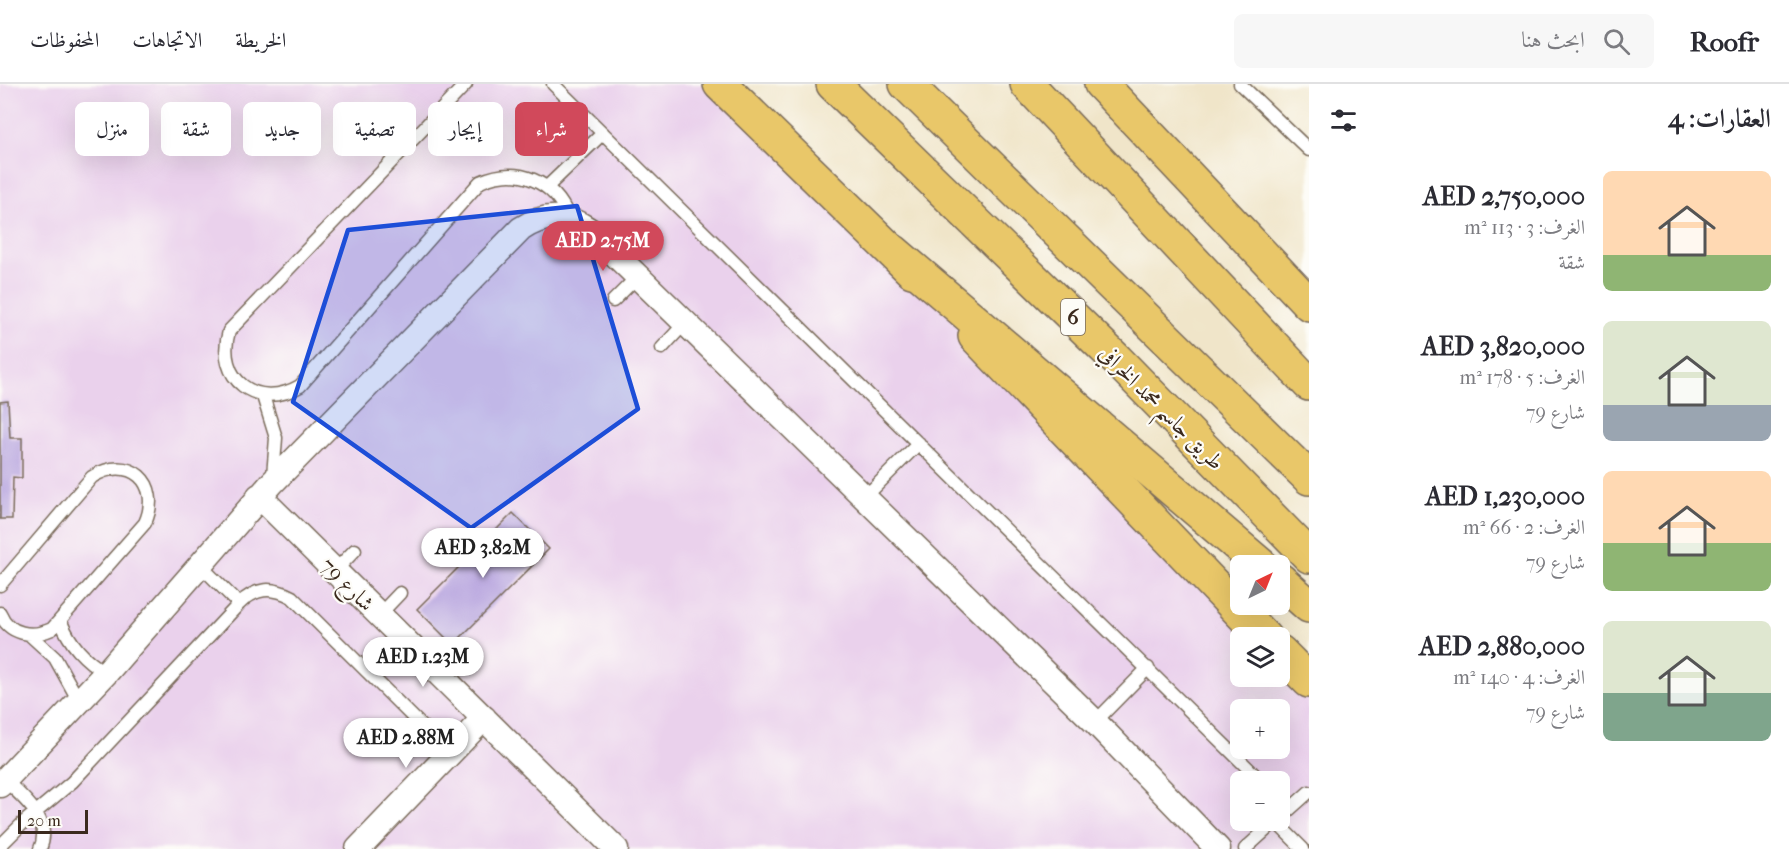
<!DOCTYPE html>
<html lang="ar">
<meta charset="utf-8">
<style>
body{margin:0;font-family:"IM FELL French Canon",Amiri,serif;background:#f7f7f7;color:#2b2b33;direction:rtl;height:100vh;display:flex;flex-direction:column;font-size:22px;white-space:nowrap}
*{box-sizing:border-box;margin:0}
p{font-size:20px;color:#7c7c81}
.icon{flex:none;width:33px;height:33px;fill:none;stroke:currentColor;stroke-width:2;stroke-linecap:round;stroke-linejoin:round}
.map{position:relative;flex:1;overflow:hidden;direction:ltr}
.drawer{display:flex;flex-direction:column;background:#fff;width:480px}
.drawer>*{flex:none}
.guide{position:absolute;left:18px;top:18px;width:570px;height:54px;direction:rtl;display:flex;gap:12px}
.needle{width:39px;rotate:43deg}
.buttons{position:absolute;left:1230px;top:471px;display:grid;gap:12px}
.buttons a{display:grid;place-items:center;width:60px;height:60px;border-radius:9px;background:#fff;box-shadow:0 6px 24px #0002;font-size:30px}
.scale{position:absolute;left:18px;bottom:15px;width:70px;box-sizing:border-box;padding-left:6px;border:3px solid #3b2a1e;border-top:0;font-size:16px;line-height:21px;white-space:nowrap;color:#3b2a1e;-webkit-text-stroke:4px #fdfcf7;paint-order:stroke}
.price{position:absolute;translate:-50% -51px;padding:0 14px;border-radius:21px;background:#fff;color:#222;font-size:20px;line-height:39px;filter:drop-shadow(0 2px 3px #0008)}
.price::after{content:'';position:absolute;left:50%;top:36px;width:18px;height:14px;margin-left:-9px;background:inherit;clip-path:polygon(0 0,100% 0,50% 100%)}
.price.current{background:#d1495b;color:#fff}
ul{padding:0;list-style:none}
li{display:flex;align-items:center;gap:18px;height:150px;padding:0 18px}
li span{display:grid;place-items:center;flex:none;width:168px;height:120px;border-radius:9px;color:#555}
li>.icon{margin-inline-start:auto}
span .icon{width:72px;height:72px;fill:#fffc;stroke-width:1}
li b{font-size:26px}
h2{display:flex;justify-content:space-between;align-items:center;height:72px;padding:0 18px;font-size:26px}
.pill{padding:0 21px;border-radius:9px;background:#fff;box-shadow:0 6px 24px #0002;font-size:21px;line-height:54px}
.pill.current{background:#d1495b;color:#fff}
header{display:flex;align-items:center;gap:36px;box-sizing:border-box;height:84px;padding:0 30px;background:#fff;border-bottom:2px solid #e1e1e2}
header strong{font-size:28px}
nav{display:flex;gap:33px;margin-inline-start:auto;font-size:21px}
.search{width:420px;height:54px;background:#f7f7f7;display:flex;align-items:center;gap:15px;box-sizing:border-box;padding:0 21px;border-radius:9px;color:#7c7c81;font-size:22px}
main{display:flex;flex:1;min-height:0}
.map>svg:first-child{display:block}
.built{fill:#ead1ec;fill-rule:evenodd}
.building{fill:#b5a2de}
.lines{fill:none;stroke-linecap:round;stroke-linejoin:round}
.lane-casing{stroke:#7a6b5a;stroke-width:15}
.street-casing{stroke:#7a6b5a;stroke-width:27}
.primary-casing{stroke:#7a6b5a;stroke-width:36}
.highway-casing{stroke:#7a6b5a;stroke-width:36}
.lane{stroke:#fff;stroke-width:12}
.street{stroke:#fff;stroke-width:24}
.primary{stroke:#e9c769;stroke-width:33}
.highway{stroke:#e9c769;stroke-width:33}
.marked{fill:#1d4ed8;fill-opacity:0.2;stroke:#1d4ed8;stroke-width:4.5;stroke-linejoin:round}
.labels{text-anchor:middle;stroke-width:4.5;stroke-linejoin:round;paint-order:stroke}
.shield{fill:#fdfcf7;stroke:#75695f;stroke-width:1.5}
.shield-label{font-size:21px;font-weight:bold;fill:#3b2a1e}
.street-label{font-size:22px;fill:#3b2a1e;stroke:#fdfcf7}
</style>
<header>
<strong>Roofr</strong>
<div class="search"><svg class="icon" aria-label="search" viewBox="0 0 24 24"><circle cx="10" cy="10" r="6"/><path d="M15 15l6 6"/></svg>ابحث هنا</div>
<nav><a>الخريطة</a><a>الاتجاهات</a><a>المحفوظات</a></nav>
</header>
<main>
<section class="drawer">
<h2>العقارات: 4<svg class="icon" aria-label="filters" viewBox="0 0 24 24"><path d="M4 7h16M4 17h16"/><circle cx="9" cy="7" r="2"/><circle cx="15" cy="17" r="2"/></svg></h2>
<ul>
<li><span style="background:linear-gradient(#ffd9b3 70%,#8fb573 0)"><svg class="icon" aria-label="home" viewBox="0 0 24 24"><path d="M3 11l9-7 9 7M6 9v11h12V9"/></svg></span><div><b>AED 2,750,000</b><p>الغرف: 3 · 113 m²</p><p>شقة</p></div></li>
<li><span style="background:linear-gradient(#dfe7d0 70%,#9aa5b1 0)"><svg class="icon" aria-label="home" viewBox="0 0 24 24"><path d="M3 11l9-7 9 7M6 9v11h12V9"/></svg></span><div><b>AED 3,820,000</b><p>الغرف: 5 · 178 m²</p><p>شارع 79</p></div></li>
<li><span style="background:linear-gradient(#ffd9b3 60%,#8fb573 0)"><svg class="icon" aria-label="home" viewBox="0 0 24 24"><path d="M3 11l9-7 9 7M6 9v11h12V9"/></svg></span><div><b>AED 1,230,000</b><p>الغرف: 2 · 66 m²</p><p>شارع 79</p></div></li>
<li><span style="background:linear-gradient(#dfe7d0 60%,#7fa58c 0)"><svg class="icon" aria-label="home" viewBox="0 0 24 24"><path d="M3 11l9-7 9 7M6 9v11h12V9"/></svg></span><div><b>AED 2,880,000</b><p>الغرف: 4 · 140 m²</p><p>شارع 79</p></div></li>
</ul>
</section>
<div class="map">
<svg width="1309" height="765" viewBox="0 0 1309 765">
<rect width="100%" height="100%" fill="#fdfcf7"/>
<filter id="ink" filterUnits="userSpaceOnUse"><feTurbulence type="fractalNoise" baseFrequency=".0167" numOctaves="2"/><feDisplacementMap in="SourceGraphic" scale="12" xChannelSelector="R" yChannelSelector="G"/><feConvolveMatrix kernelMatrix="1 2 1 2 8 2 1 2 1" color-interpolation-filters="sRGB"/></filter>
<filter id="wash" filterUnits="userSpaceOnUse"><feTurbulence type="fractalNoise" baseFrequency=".008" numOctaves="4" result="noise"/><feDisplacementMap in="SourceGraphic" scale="24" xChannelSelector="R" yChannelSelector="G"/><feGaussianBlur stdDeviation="1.35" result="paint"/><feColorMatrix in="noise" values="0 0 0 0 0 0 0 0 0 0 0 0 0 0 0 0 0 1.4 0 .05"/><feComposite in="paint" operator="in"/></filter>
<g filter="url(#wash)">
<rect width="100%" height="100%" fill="#f0e5c9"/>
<!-- built -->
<path class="built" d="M 0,0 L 708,0 L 797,74 L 1265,553 L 1240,554 L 1240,592 L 1280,592 L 1280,568 L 1309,597 L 1309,765 L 0,765 ZM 1240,626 L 1280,626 L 1280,664 L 1240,664 ZM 1240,698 L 1280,698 L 1280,736 L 1240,736 Z"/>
<g id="blocks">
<!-- building -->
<path class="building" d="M 8,317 L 10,354 L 22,354 L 22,394 L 13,393 L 12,435 L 0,435 L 0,318 Z
M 513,429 L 549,465 L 453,561 L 417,525 Z"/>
</g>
</g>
<g filter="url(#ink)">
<use href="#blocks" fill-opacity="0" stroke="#7a6b5a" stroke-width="1.5"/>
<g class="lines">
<!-- lane casing -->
<g class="lane-casing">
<path id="lane" d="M 466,0 L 229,247 C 215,295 257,327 300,302 L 480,98 C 518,81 554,97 569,134
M 553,0 L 1262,698
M 1240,0 L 1309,66
M 547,103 L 603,49
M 613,217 L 638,192
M 662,264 L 685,239
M 263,312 L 276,354 L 273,392
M 865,413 L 919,359
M 200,481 L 239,520
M 335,487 L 355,466
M 0,501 L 92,393 C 129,369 163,399 145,439 L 52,545 C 32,554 9,551 0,529
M 379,531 L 400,509
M 60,536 C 70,560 84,576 106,589
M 30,551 L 55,574 L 79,617
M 1095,638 L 1148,584
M 5,696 C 23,714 53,736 40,765
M 1280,734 L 1309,708
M 1276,738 L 1303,765
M 0,762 L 24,738 L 72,698 L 239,520 C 255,504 271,502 292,513 L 450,670
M 1245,765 L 1277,736"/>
</g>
<!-- street casing -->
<g class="street-casing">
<path id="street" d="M 259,412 L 616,765
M 0,701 L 106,589 L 272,399 L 521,145 C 545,129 567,130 591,147 L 1095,638 L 1218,765
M 358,765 L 484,634"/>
</g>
<!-- primary casing -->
<g class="primary-casing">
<path id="primary" d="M 720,0 L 912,187
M 1027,0 L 1309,300
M 1101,0 L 1309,220
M 975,252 L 1265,554
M 1280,568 L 1309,597"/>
</g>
<!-- highway casing -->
<g class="highway-casing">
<path id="highway" d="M 833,0 L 1117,276 L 1309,472
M 906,0 L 1309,394
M 893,167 L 1262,482
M 1280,496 L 1309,522"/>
</g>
<!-- lane -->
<use href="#lane" class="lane"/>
<!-- street -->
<use href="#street" class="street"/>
<!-- primary -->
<use href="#primary" class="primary"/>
<!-- highway -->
<use href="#highway" class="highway"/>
</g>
</g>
<!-- marked area -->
<path class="marked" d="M 577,122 L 638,325 L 471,444 L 293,318 L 348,146 Z"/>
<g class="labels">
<!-- shield labels -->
<rect class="shield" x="1061" y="215" width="24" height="36" rx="4.5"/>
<g class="shield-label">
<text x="1073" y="240">6</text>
</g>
<!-- street labels -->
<g class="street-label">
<text transform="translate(1162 323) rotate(45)" y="8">طريق جاسم محمد الخرافي</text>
<text transform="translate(348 500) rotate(45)" y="8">شارع 79</text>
</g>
</g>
</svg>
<div class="buttons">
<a><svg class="needle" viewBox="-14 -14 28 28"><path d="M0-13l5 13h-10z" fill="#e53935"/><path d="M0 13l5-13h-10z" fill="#7c7c81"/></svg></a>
<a><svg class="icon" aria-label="layers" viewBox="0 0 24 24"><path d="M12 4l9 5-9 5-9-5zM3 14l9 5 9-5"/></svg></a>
<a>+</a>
<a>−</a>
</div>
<div class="scale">20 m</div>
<b class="price current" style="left:603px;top:188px">AED 2.75M</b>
<b class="price" style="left:483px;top:495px">AED 3.82M</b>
<b class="price" style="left:423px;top:604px">AED 1.23M</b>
<b class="price" style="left:406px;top:685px">AED 2.88M</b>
<div class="guide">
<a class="pill current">شراء</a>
<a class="pill">إيجار</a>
<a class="pill">تصفية</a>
<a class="pill">جديد</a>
<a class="pill">شقة</a>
<a class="pill">منزل</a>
</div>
</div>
</main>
